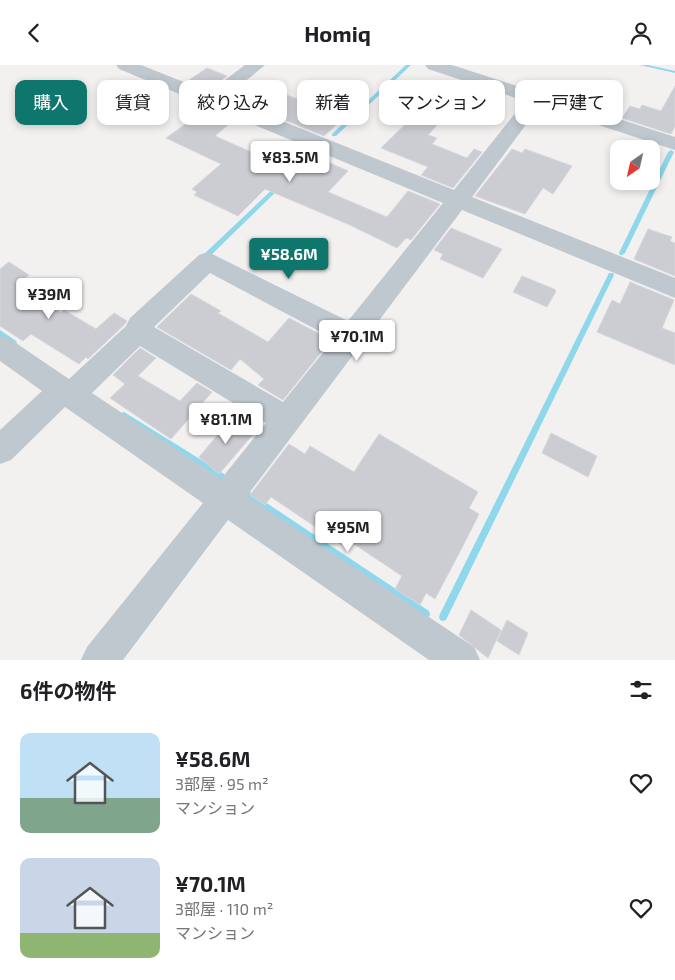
<!DOCTYPE html>
<html lang="ja">
<meta charset="utf-8">
<style>
body{margin:0;font-family:"Exo 2","Noto Sans JP",sans-serif;background:#f6f6f6;color:#202124;height:100vh;display:flex;flex-direction:column;font-size:19px;white-space:nowrap}
*{box-sizing:border-box;margin:0}
p{font-size:16px;color:#757577}
.icon{flex:none;width:28px;height:28px;fill:none;stroke:currentColor;stroke-width:2;stroke-linecap:round;stroke-linejoin:round}
.map{position:relative;height:595px;overflow:hidden}
.drawer{display:flex;flex-direction:column;background:#fff;flex:1}
.drawer>*{flex:none}
.top-card{position:absolute;left:15px;top:15px;width:645px;height:45px;display:flex;gap:10px}
.needle{width:32px;rotate:214deg}
.controls{position:absolute;left:610px;top:75px;display:grid;gap:10px}
.controls a{display:grid;place-items:center;width:50px;height:50px;border-radius:10px;background:#fff;box-shadow:0 2px 8px #0003;font-size:25px}
.price{position:absolute;translate:-50% -42px;padding:0 11px;border-radius:5px;background:#fff;color:#222;font-size:16px;line-height:32px;filter:drop-shadow(0 1px 2px #0008)}
.price::after{content:'';position:absolute;left:50%;top:30px;width:15px;height:11px;margin-left:-8px;background:inherit;clip-path:polygon(0 0,100% 0,50% 100%)}
.price.active{background:#0f766e;color:#fff}
ul{padding:0;list-style:none}
li{display:flex;align-items:center;gap:15px;height:125px;padding:0 20px}
li span{display:grid;place-items:center;flex:none;width:140px;height:100px;border-radius:10px;color:#555}
li>.icon{margin-inline-start:auto}
span .icon{width:60px;height:60px;fill:#fffc;stroke-width:1}
li b{font-size:21px}
h2{display:flex;justify-content:space-between;align-items:center;height:60px;padding:0 20px;font-size:21px}
.pill{padding:0 18px;border-radius:10px;background:#fff;box-shadow:0 2px 8px #0003;font-size:18px;line-height:45px}
.pill.active{background:#0f766e;color:#fff}
header{display:flex;justify-content:space-between;align-items:center;height:65px;padding:0 20px;background:#fff;font-size:22px;font-weight:700}
.map>svg:first-child{display:block}
.lines{fill:none;stroke-linecap:round;stroke-linejoin:round}
.stream{fill:#8fd7ea;fill-rule:evenodd}
.building{fill:#cbcdd3;stroke:#d5d7dc}
.minor{fill:#bfc8cf;fill-rule:evenodd}
</style>
<header><svg class="icon" aria-label="back" viewBox="0 0 24 24"><path d="M15 5l-7 7 7 7"/></svg>Homiq<svg class="icon" aria-label="person" viewBox="0 0 24 24"><circle cx="12" cy="8" r="4"/><path d="M4 21q1-7 8-7t8 7"/></svg></header>
<div class="map">
<svg width="675" height="595" viewBox="0 0 675 595">
<rect width="100%" height="100%" fill="#f3f0f0"/>
<g class="lines">
<!-- stream -->
<path class="stream" d="M 406,0 L 411,0 L 336,71 L 332,71 L 332,69 Z
M 640,0 L 648,0 L 675,6 L 675,8 Z
M 671,85 L 674,87 L 625,188 L 622,190 L 620,190 L 619,188 L 668,87 Z
M 279,119 L 282,121 L 281,122 L 206,195 L 202,195 L 201,193 L 202,191 L 277,120 Z
M 609,208 L 613,208 L 614,210 L 446,555 L 443,556 L 440,555 L 439,552 L 440,549 Z
M 0,265 L 16,276 L 17,278 L 16,280 L 12,280 L 0,272 Z
M 124,347 L 224,409 L 225,412 L 224,415 L 221,416 L 218,415 L 121,352 L 120,350 L 121,348 Z
M 250,427 L 429,546 L 430,549 L 429,552 L 426,553 L 423,552 L 247,434 L 246,431 L 247,428 Z"/>
</g>
<!-- building -->
<path class="building" d="M 207,3 L 227,11 L 209,25 L 188,16 Z
M 248,16 L 303,36 L 316,26 L 357,41 L 324,71 L 229,32 Z
M 675,21 L 675,61 L 671,69 L 622,53 L 630,41 L 640,44 L 642,40 L 661,46 Z
M 424,41 L 446,50 L 428,70 L 437,73 L 432,79 L 467,93 L 474,84 L 482,87 L 453,123 L 421,110 L 428,102 L 381,83 Z
M 208,43 L 235,54 L 215,71 L 278,99 L 296,83 L 348,106 L 328,127 L 387,152 L 408,126 L 440,139 L 411,175 L 406,173 L 397,183 L 350,160 L 265,124 L 238,151 L 194,130 L 197,127 L 192,124 L 221,99 L 166,73 Z
M 512,84 L 522,88 L 525,84 L 572,101 L 553,129 L 543,123 L 525,149 L 475,131 Z
M 451,163 L 502,184 L 483,213 L 440,194 L 443,189 L 434,185 Z
M 648,164 L 672,172 L 670,176 L 675,178 L 675,211 L 634,194 Z
M 9,197 L 29,210 L 16,219 L 61,248 L 64,245 L 96,264 L 114,248 L 127,256 L 124,260 L 88,294 L 86,292 L 79,299 L 31,269 L 23,276 L 0,261 L 0,204 Z
M 522,211 L 554,224 L 556,226 L 547,242 L 513,227 Z
M 630,217 L 674,235 L 662,263 L 675,268 L 675,300 L 597,267 L 612,235 L 620,239 Z
M 191,229 L 221,246 L 218,248 L 268,277 L 289,253 L 331,275 L 283,335 L 258,320 L 264,314 L 240,294 L 231,305 L 157,262 Z
M 140,283 L 156,293 L 138,311 L 180,336 L 197,318 L 212,327 L 171,374 L 110,333 L 125,319 L 113,310 Z
M 232,353 L 255,367 L 219,409 L 199,392 Z
M 551,368 L 597,391 L 588,412 L 542,388 Z
M 379,369 L 478,427 L 469,443 L 479,449 L 467,473 L 435,534 L 426,528 L 420,540 L 395,524 L 402,511 L 348,475 L 344,481 L 271,432 L 265,440 L 250,430 L 289,379 L 305,389 L 310,381 L 354,407 Z
M 471,545 L 501,565 L 488,593 L 459,570 Z
M 507,555 L 528,568 L 519,590 L 497,576 Z"/>
<g class="lines">
<!-- minor -->
<path class="minor" d="M 116,0 L 141,0 L 209,27 L 245,0 L 265,0 L 225,33 L 454,125 L 525,36 L 428,4 L 425,0 L 452,0 L 675,72 L 675,85 L 540,41 L 472,132 L 675,213 L 675,233 L 462,145 L 247,431 L 474,582 L 480,595 L 429,595 L 228,455 L 123,595 L 81,595 L 87,582 L 203,438 L 65,342 L 11,395 L 0,399 L 0,365 L 42,326 L 0,296 L 0,271 L 10,274 L 69,314 L 126,261 L 130,253 L 199,190 L 208,187 L 348,256 L 443,138 L 119,4 ZM 210,208 L 334,274 L 283,337 L 154,262 ZM 140,281 L 266,358 L 221,414 L 92,328 Z"/>
</g>
</svg>
<div class="controls">
<a><svg class="needle" viewBox="-14 -14 28 28"><path d="M0-13l5 13h-10z" fill="#e53935"/><path d="M0 13l5-13h-10z" fill="#757577"/></svg></a>
</div>
<b class="price" style="left:290px;top:118px">¥83.5M</b>
<b class="price active" style="left:289px;top:215px">¥58.6M</b>
<b class="price" style="left:49px;top:255px">¥39M</b>
<b class="price" style="left:357px;top:297px">¥70.1M</b>
<b class="price" style="left:226px;top:380px">¥81.1M</b>
<b class="price" style="left:348px;top:488px">¥95M</b>
<div class="top-card">
<a class="pill active">購入</a>
<a class="pill">賃貸</a>
<a class="pill">絞り込み</a>
<a class="pill">新着</a>
<a class="pill">マンション</a>
<a class="pill">一戸建て</a>
</div>
</div>
<section class="drawer">
<h2>6件の物件<svg class="icon" aria-label="filters" viewBox="0 0 24 24"><path d="M4 7h16M4 17h16"/><circle cx="9" cy="7" r="2"/><circle cx="15" cy="17" r="2"/></svg></h2>
<ul>
<li><span style="background:linear-gradient(#bfe0f5 65%,#7fa58c 0)"><svg class="icon" aria-label="home" viewBox="0 0 24 24"><path d="M3 11l9-7 9 7M6 9v11h12V9"/></svg></span><div><b>¥58.6M</b><p>3部屋 · 95 m²</p><p>マンション</p></div><svg class="icon" aria-label="heart" viewBox="0 0 24 24"><path d="M12 20l-8-8c-3-5 5-10 8-4 3-6 11-1 8 4z"/></svg></li>
<li><span style="background:linear-gradient(#c9d6e8 75%,#8fb573 0)"><svg class="icon" aria-label="home" viewBox="0 0 24 24"><path d="M3 11l9-7 9 7M6 9v11h12V9"/></svg></span><div><b>¥70.1M</b><p>3部屋 · 110 m²</p><p>マンション</p></div><svg class="icon" aria-label="heart" viewBox="0 0 24 24"><path d="M12 20l-8-8c-3-5 5-10 8-4 3-6 11-1 8 4z"/></svg></li>
</ul>
</section>
